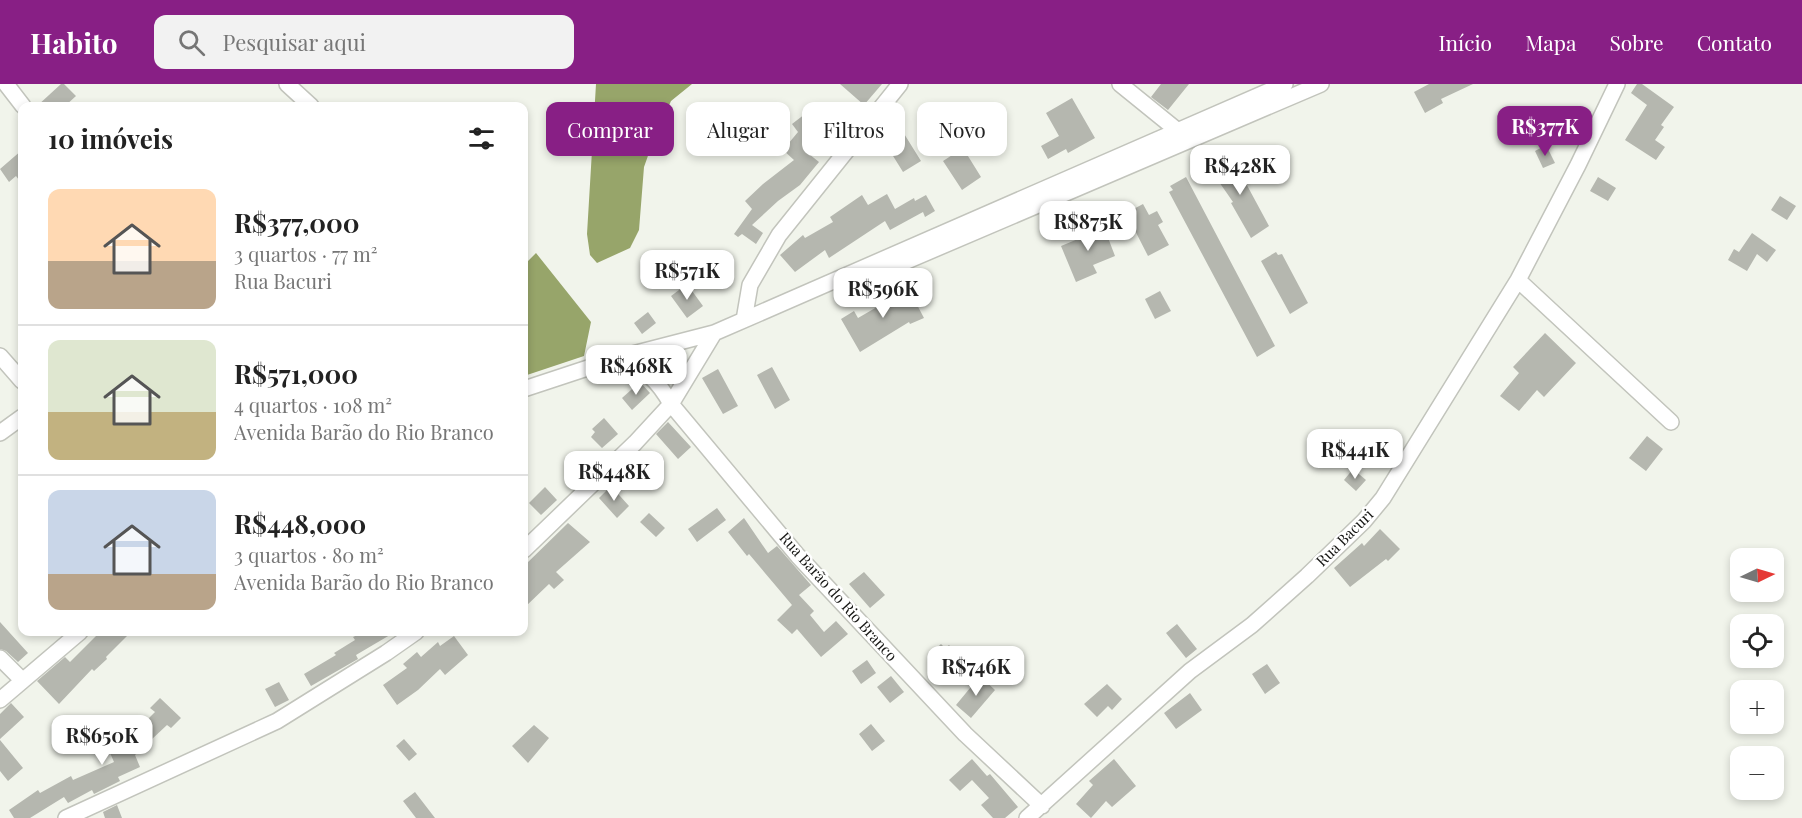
<!DOCTYPE html>
<html lang="pt">
<meta charset="utf-8">
<style>
body{margin:0;font-family:"Playfair Display",serif;background:#f2f2f2;color:#222;height:100vh;display:flex;flex-direction:column;font-size:22px;white-space:nowrap}
*{box-sizing:border-box;margin:0}
p{font-size:20px;color:#767676}
.icon{flex:none;width:33px;height:33px;fill:none;stroke:currentColor;stroke-width:2;stroke-linecap:round;stroke-linejoin:round}
.map{position:relative;flex:1;overflow:hidden}
.sheet{position:absolute;left:18px;top:18px;width:510px;height:534px;display:flex;flex-direction:column;background:#fff;border-radius:12px;box-shadow:0 3px 9px #0003}
.sheet>*{flex:none}
.top-card{position:absolute;left:546px;top:18px;width:570px;height:54px;display:flex;gap:12px}
.needle{width:39px;rotate:85deg}
.buttons{position:absolute;left:1730px;top:464px;display:grid;gap:12px}
.buttons a{display:grid;place-items:center;width:54px;height:54px;border-radius:12px;background:#fff;box-shadow:0 3px 9px #0003;font-size:30px}
.price{position:absolute;translate:-50% -51px;padding:0 14px;border-radius:12px;background:#fff;color:#222;font-size:20px;line-height:39px;filter:drop-shadow(0 2px 3px #0008)}
.price::after{content:'';position:absolute;left:50%;top:36px;width:18px;height:14px;margin-left:-9px;background:inherit;clip-path:polygon(0 0,100% 0,50% 100%)}
.price.current{background:#881f85;color:#fff}
ul{padding:0;list-style:none}
li{display:flex;align-items:center;gap:18px;height:150px;padding:0 30px}
li+li{border-top:2px solid #e0e0e0}
li span{display:grid;place-items:center;flex:none;width:168px;height:120px;border-radius:12px;color:#555}
li>.icon{margin-inline-start:auto}
span .icon{width:72px;height:72px;fill:#fffc;stroke-width:1}
li b{font-size:26px}
h2{display:flex;justify-content:space-between;align-items:center;height:72px;padding:0 30px;font-size:26px}
.tag{padding:0 21px;border-radius:12px;background:#fff;box-shadow:0 3px 9px #0003;font-size:21px;line-height:54px}
.tag.current{background:#881f85;color:#fff}
header{display:flex;align-items:center;gap:36px;box-sizing:border-box;height:84px;padding:0 30px;background:#881f85;color:#fff}
header strong{font-size:28px}
nav{display:flex;gap:33px;margin-inline-start:auto;font-size:21px}
.search{width:420px;height:54px;background:#f2f2f2;display:flex;align-items:center;gap:15px;box-sizing:border-box;padding:0 21px;border-radius:12px;color:#767676;font-size:22px}
.map>svg:first-child{display:block}
.water{fill:#97a56a}
.building{fill:#b5b7af}
.lines{fill:none;stroke-linecap:round;stroke-linejoin:round}
.minor-casing{stroke:#c2c4bc;stroke-width:18}
.minor{stroke:#fff;stroke-width:15}
.labels{text-anchor:middle;stroke-width:5;stroke-linejoin:round;paint-order:stroke}
.street-label{font-size:15px;fill:#141412;stroke:#fff}
</style>
<header>
<strong>Habito</strong>
<div class="search"><svg class="icon" aria-label="search" viewBox="0 0 24 24"><circle cx="10" cy="10" r="6"/><path d="M15 15l6 6"/></svg>Pesquisar aqui</div>
<nav><a>Início</a><a>Mapa</a><a>Sobre</a><a>Contato</a></nav>
</header>
<div class="map">
<svg width="1802" height="734" viewBox="0 0 1802 734">
<rect width="100%" height="100%" fill="#f1f4eb"/>
<!-- water -->
<path class="water" d="M 596,0 L 692,0 L 671,17 L 655,52 L 644,83 L 639,146 L 630,164 L 597,179 L 590,171 L 587,150 Z
M 536,169 L 591,238 L 584,272 L 524,292 L 524,181 Z"/>
<!-- building -->
<path class="building" d="M 61,0 L 64,0 L 76,12 L 65,22 L 37,22 Z
M 840,0 L 882,0 L 864,21 Z
M 1161,0 L 1189,0 L 1168,26 L 1151,13 Z
M 1429,0 L 1473,0 L 1441,15 L 1443,19 L 1425,29 L 1414,8 Z
M 1637,0 L 1642,0 L 1674,23 L 1661,41 L 1664,43 L 1655,56 L 1665,63 L 1656,76 L 1625,56 L 1647,21 L 1631,9 Z
M 1072,14 L 1095,54 L 1068,69 L 1066,65 L 1048,75 L 1041,62 L 1059,52 L 1046,29 Z
M 805,30 L 826,57 L 809,70 L 819,78 L 800,101 L 778,117 L 752,141 L 763,149 L 756,160 L 742,150 L 738,153 L 734,150 L 752,125 L 745,117 L 763,100 L 794,76 L 783,66 L 798,48 L 792,40 Z
M 898,40 L 921,77 L 903,88 L 880,51 Z
M 1546,61 L 1555,79 L 1543,84 L 1535,67 Z
M 963,64 L 981,93 L 962,106 L 943,77 Z
M 22,66 L 22,100 L 16,92 L 9,98 L 0,85 Z
M 1223,72 L 1225,76 L 1229,74 L 1240,93 L 1242,92 L 1269,142 L 1251,154 L 1231,119 L 1233,118 L 1208,82 Z
M 1186,93 L 1275,262 L 1257,273 L 1169,108 L 1173,106 L 1170,102 Z
M 1598,93 L 1616,104 L 1608,117 L 1590,107 Z
M 887,110 L 895,125 L 914,114 L 915,117 L 926,111 L 935,127 L 925,133 L 923,128 L 890,146 L 885,137 L 829,174 L 825,166 L 795,188 L 780,171 L 803,151 L 805,154 L 833,138 L 830,133 L 862,111 L 868,121 Z
M 1780,112 L 1796,122 L 1787,136 L 1771,126 Z
M 1143,120 L 1149,131 L 1157,127 L 1163,138 L 1158,141 L 1169,161 L 1148,172 L 1126,129 Z
M 1102,138 L 1115,172 L 1093,181 L 1097,189 L 1076,198 L 1061,162 L 1090,150 L 1087,143 Z
M 1752,149 L 1776,166 L 1767,178 L 1757,170 L 1747,187 L 1728,176 L 1734,165 L 1739,168 Z
M 1276,168 L 1278,171 L 1282,170 L 1308,219 L 1290,230 L 1261,177 Z
M 687,200 L 703,222 L 687,234 L 671,212 Z
M 906,200 L 924,234 L 910,240 L 909,238 L 860,268 L 841,235 L 854,227 L 858,234 L 896,212 L 893,207 Z
M 1160,207 L 1171,227 L 1155,235 L 1145,215 Z
M 648,228 L 656,239 L 642,250 L 634,239 Z
M 1545,249 L 1576,279 L 1544,313 L 1537,306 L 1519,327 L 1500,312 L 1519,289 L 1513,283 Z
M 772,283 L 790,316 L 775,325 L 757,291 Z
M 718,285 L 738,322 L 723,330 L 702,294 Z
M 640,298 L 650,309 L 632,326 L 622,314 Z
M 604,334 L 618,350 L 602,364 L 591,353 L 595,348 L 592,345 Z
M 668,338 L 691,363 L 678,375 L 656,350 Z
M 1647,352 L 1663,365 L 1646,387 L 1629,374 Z
M 636,371 L 651,386 L 637,400 L 625,387 L 625,383 Z
M 1353,385 L 1366,396 L 1356,407 L 1344,396 Z
M 611,402 L 629,422 L 617,434 L 599,414 Z
M 545,403 L 557,416 L 541,431 L 529,419 Z
M 717,424 L 726,436 L 697,458 L 688,445 Z
M 649,429 L 665,444 L 656,453 L 640,438 Z
M 744,434 L 768,469 L 777,462 L 811,501 L 799,511 L 814,527 L 810,531 L 824,548 L 836,537 L 848,550 L 821,573 L 797,545 L 792,550 L 777,536 L 792,521 L 749,470 L 747,472 L 728,448 Z
M 568,439 L 590,458 L 556,488 L 564,496 L 554,505 L 549,500 L 524,524 L 524,482 Z
M 1380,445 L 1400,465 L 1388,477 L 1386,475 L 1350,503 L 1334,484 L 1362,459 L 1364,462 Z
M 864,488 L 885,511 L 870,524 L 849,500 Z
M 0,538 L 28,569 L 18,578 L 6,567 L 0,565 Z
M 1177,540 L 1197,565 L 1186,574 L 1166,549 Z
M 100,548 L 131,548 L 106,573 L 107,575 L 94,587 L 92,585 L 59,620 L 37,597 L 65,573 L 70,578 Z
M 364,548 L 395,548 L 356,571 L 358,575 L 311,602 L 304,590 L 336,571 L 334,569 L 355,556 L 353,553 Z
M 454,552 L 468,571 L 445,591 L 440,585 L 418,606 L 397,621 L 383,601 L 407,584 L 403,580 L 417,568 L 421,573 L 438,558 L 440,562 Z
M 941,560 L 945,564 L 949,561 L 958,571 L 944,585 L 930,570 Z
M 867,576 L 876,589 L 861,600 L 852,587 Z
M 1267,580 L 1280,599 L 1265,610 L 1252,590 Z
M 891,592 L 904,608 L 890,619 L 877,603 Z
M 980,592 L 995,606 L 971,634 L 956,621 Z
M 279,598 L 289,616 L 275,623 L 265,605 Z
M 1107,600 L 1122,615 L 1112,626 L 1108,622 L 1097,633 L 1084,620 Z
M 1190,609 L 1202,626 L 1176,645 L 1164,629 Z
M 160,614 L 181,634 L 171,644 L 167,641 L 135,671 L 140,683 L 118,693 L 120,697 L 94,710 L 92,706 L 68,719 L 64,713 L 30,734 L 14,734 L 9,726 L 38,706 L 40,709 L 71,692 L 73,696 L 114,678 L 107,662 L 132,651 L 155,628 L 150,624 Z
M 11,619 L 24,633 L 0,655 L 0,630 Z
M 871,640 L 885,657 L 872,667 L 859,650 Z
M 534,641 L 549,654 L 528,679 L 512,662 Z
M 404,655 L 417,670 L 409,677 L 396,662 Z
M 0,656 L 23,684 L 8,697 L 0,687 Z
M 972,675 L 987,692 L 990,690 L 1018,723 L 1005,734 L 993,734 L 981,721 L 989,714 L 972,696 L 960,707 L 949,696 Z
M 1114,675 L 1136,702 L 1112,723 L 1106,717 L 1091,734 L 1076,720 L 1093,701 L 1089,697 Z
M 415,708 L 435,734 L 416,734 L 403,717 Z
M 117,721 L 122,734 L 105,734 L 103,728 Z"/>
<g class="lines">
<!-- minor casing -->
<g class="minor-casing">
<path id="minor" d="M 6,0 L 23,22
M 287,0 L 311,22
M 1120,0 L 1178,47 L 1177,53
M 1518,196 L 1671,338
M 853,200 L 1321,0
M 744,236 L 750,201 L 779,151 L 900,0
M 0,272 L 22,297
M 621,273 C 644,285 658,296 671,320 L 798,472 L 965,650 L 1042,722
M 524,305 L 621,273 L 714,249 L 1285,0
M 0,349 L 22,333
M 524,466 L 635,359 L 671,320 L 714,249
M 0,574 L 22,596
M 0,616 L 80,548
M 66,734 L 277,637 L 386,569 L 416,548
M 1027,734 L 1190,587 L 1252,541 L 1307,492 L 1364,437 L 1383,414 L 1518,196 L 1578,81 L 1617,0"/>
</g>
<!-- minor -->
<use href="#minor" class="minor"/>
</g>
<g class="labels">
<!-- street labels -->
<g class="street-label">
<text transform="translate(1345 454) rotate(-45)" y="5">Rua Bacuri</text>
<text transform="translate(838 513) rotate(48)" y="5">Rua Barão do Rio Branco</text>
</g>
</g>
</svg>
<div class="buttons">
<a><svg class="needle" viewBox="-14 -14 28 28"><path d="M0-13l5 13h-10z" fill="#e53935"/><path d="M0 13l5-13h-10z" fill="#767676"/></svg></a>
<a><svg class="icon" aria-label="locate" viewBox="0 0 24 24"><circle cx="12" cy="12" r="6"/><path d="M12 2v4M12 18v4M2 12h4M18 12h4"/></svg></a>
<a>+</a>
<a>−</a>
</div>
<b class="price current" style="left:1545px;top:73px">R$377K</b>
<b class="price" style="left:1240px;top:112px">R$428K</b>
<b class="price" style="left:1088px;top:168px">R$875K</b>
<b class="price" style="left:687px;top:217px">R$571K</b>
<b class="price" style="left:883px;top:235px">R$596K</b>
<b class="price" style="left:636px;top:312px">R$468K</b>
<b class="price" style="left:1355px;top:396px">R$441K</b>
<b class="price" style="left:614px;top:418px">R$448K</b>
<b class="price" style="left:976px;top:613px">R$746K</b>
<b class="price" style="left:102px;top:682px">R$650K</b>
<div class="top-card">
<a class="tag current">Comprar</a>
<a class="tag">Alugar</a>
<a class="tag">Filtros</a>
<a class="tag">Novo</a>
</div>
<section class="sheet">
<h2>10 imóveis<svg class="icon" aria-label="filters" viewBox="0 0 24 24"><path d="M4 7h16M4 17h16"/><circle cx="9" cy="7" r="2"/><circle cx="15" cy="17" r="2"/></svg></h2>
<ul>
<li><span style="background:linear-gradient(#ffd9b3 60%,#b9a48a 0)"><svg class="icon" aria-label="home" viewBox="0 0 24 24"><path d="M3 11l9-7 9 7M6 9v11h12V9"/></svg></span><div><b>R$377,000</b><p>3 quartos · 77 m²</p><p>Rua Bacuri</p></div></li>
<li><span style="background:linear-gradient(#dfe7d0 60%,#c2b280 0)"><svg class="icon" aria-label="home" viewBox="0 0 24 24"><path d="M3 11l9-7 9 7M6 9v11h12V9"/></svg></span><div><b>R$571,000</b><p>4 quartos · 108 m²</p><p>Avenida Barão do Rio Branco</p></div></li>
<li><span style="background:linear-gradient(#c9d6e8 70%,#b9a48a 0)"><svg class="icon" aria-label="home" viewBox="0 0 24 24"><path d="M3 11l9-7 9 7M6 9v11h12V9"/></svg></span><div><b>R$448,000</b><p>3 quartos · 80 m²</p><p>Avenida Barão do Rio Branco</p></div></li>
</ul>
</section>
</div>
